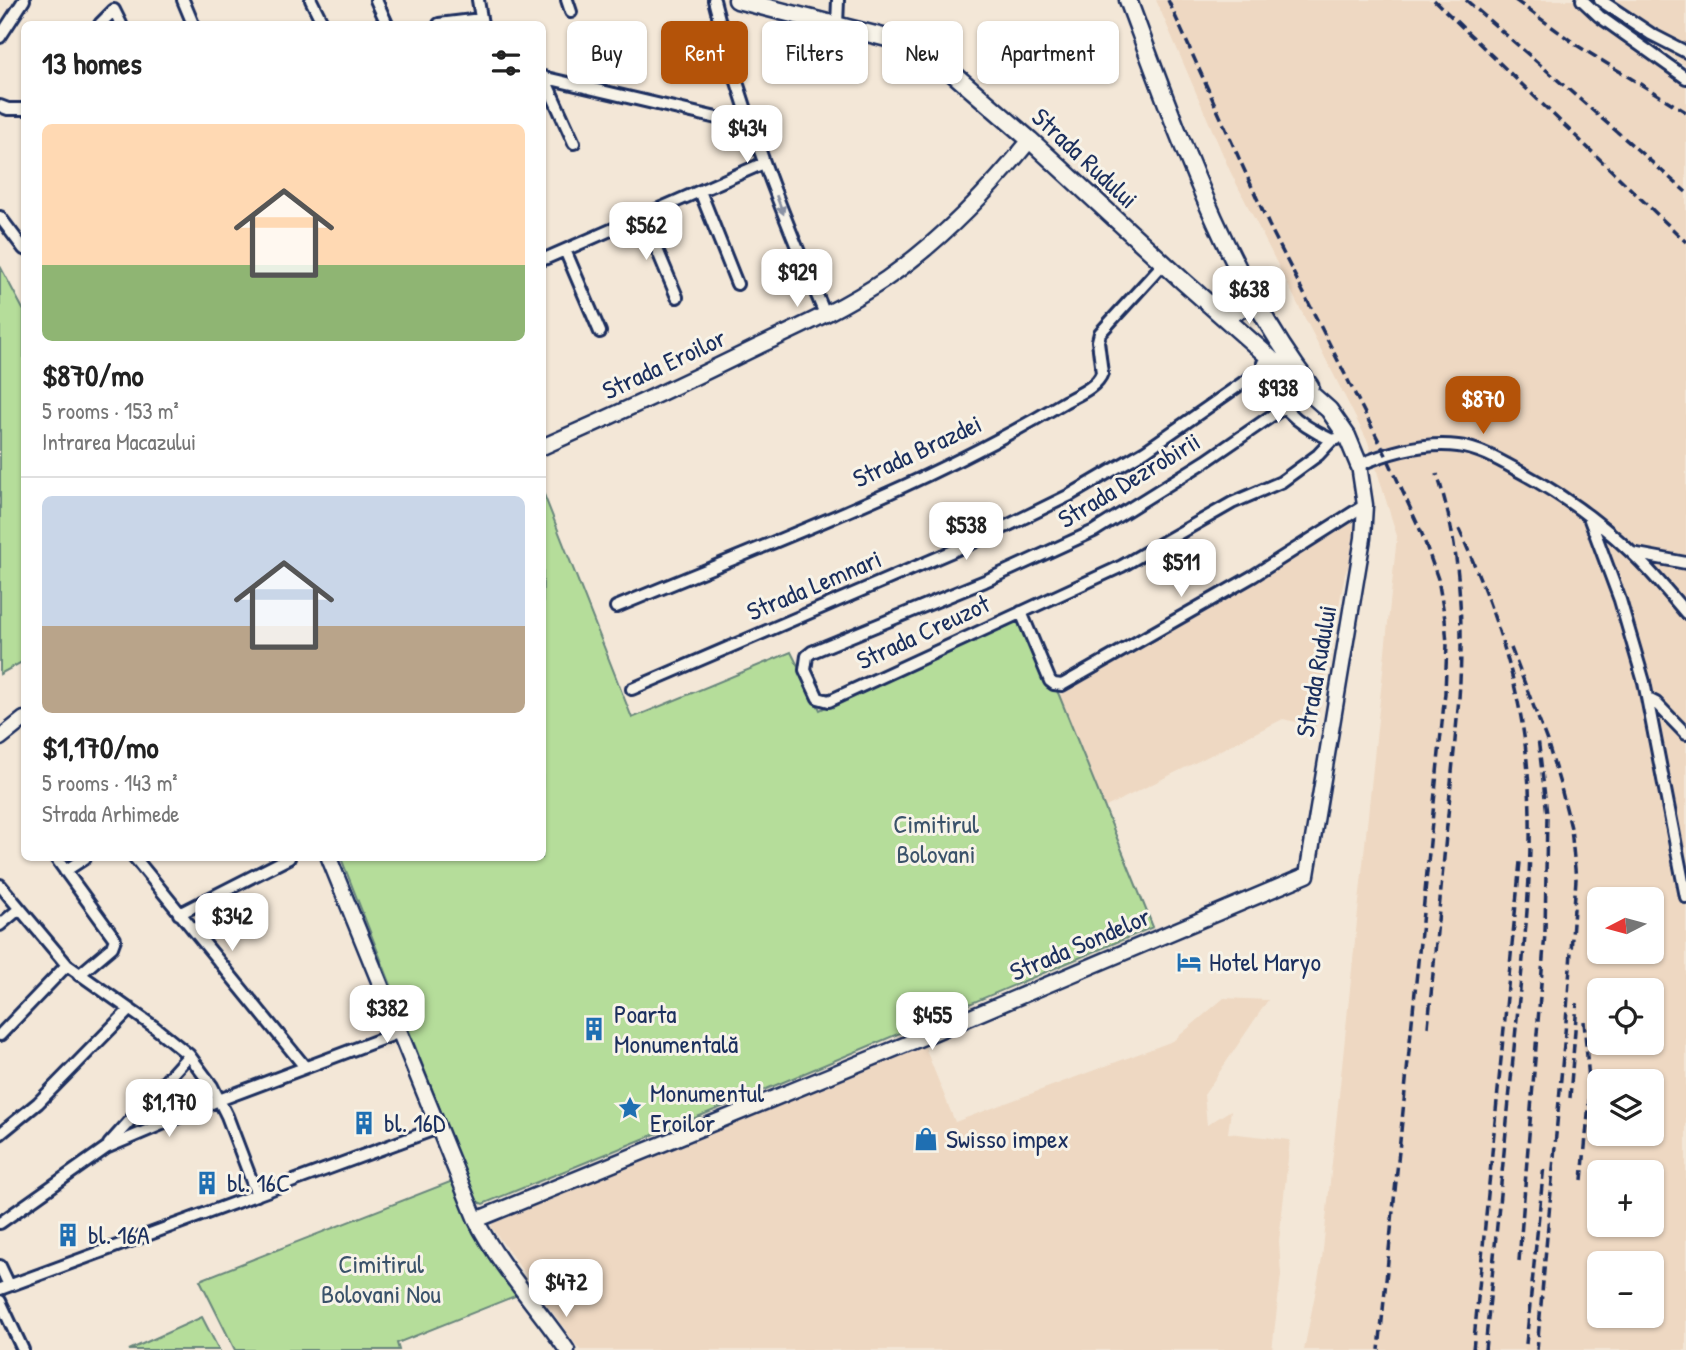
<!DOCTYPE html>
<meta charset="utf-8">
<style>
body{margin:0;font-family:"Patrick Hand",sans-serif;background:#f6f6f6;color:#222;height:100vh;display:flex;flex-direction:column;font-size:26px;white-space:nowrap}
*{box-sizing:border-box;margin:0}
p{font-size:23px;color:#767676}
.icon{flex:none;width:38px;height:38px;fill:none;stroke:currentColor;stroke-width:2;stroke-linecap:round;stroke-linejoin:round}
.map{position:relative;flex:1;overflow:hidden}
.drawer{position:absolute;left:21px;top:21px;width:525px;height:840px;display:flex;flex-direction:column;background:#fff;border-radius:10px;box-shadow:0 2px 5px #0004}
.drawer>*{flex:none}
.banner{position:absolute;left:567px;top:21px;width:665px;height:63px;display:flex;gap:14px}
.needle{width:46px;rotate:264deg}
.tools{position:absolute;left:1587px;top:887px;display:grid;gap:14px}
.tools a{display:grid;place-items:center;width:77px;height:77px;border-radius:10px;background:#fff;box-shadow:0 2px 5px #0004;font-size:35px}
.price{position:absolute;translate:-50% -60px;padding:0 16px;border-radius:14px;background:#fff;color:#222;font-size:23px;line-height:46px;filter:drop-shadow(0 2px 4px #0008)}
.price::after{content:'';position:absolute;left:50%;top:42px;width:21px;height:16px;margin-left:-10px;background:inherit;clip-path:polygon(0 0,100% 0,50% 100%)}
.price.selected{background:#b45309;color:#fff}
ul{padding:0;list-style:none}
li{display:grid;align-content:center;gap:14px;height:371px;padding:0 21px}
li+li{border-top:2px solid #e0e0e0}
li span{display:grid;place-items:center;height:217px;border-radius:10px;color:#555}
li>.icon{margin-inline-start:auto}
span .icon{width:126px;height:126px;fill:#fffc;stroke-width:1}
li b{font-size:30px}
h2{display:flex;justify-content:space-between;align-items:center;height:84px;padding:0 21px;font-size:30px}
.tag{padding:0 24px;border-radius:10px;background:#fff;box-shadow:0 2px 5px #0004;font-size:24px;line-height:63px}
.tag.selected{background:#b45309;color:#fff}
.map>svg:first-child{display:block}
.built{fill:#eed8c2;fill-rule:evenodd}
.green{fill:#b5dd9a;stroke:#68867c;stroke-width:2}
.lines{fill:none;stroke-linecap:round;stroke-linejoin:round}
.minor-casing{stroke:#1b2f5e;stroke-width:16}
.tertiary-casing{stroke:#1b2f5e;stroke-width:19}
.secondary-casing{stroke:#1b2f5e;stroke-width:21}
.minor{stroke:#f7f3e8;stroke-width:10}
.tertiary{stroke:#f7f3e8;stroke-width:14}
.secondary{stroke:#f7f3e8;stroke-width:16}
.rail{stroke:#1b2f5e;stroke-width:3.5;stroke-dasharray:10 5;stroke-linecap:butt}
.oneway{fill:#8991a3}
.labels{text-anchor:middle;stroke-width:6;stroke-linejoin:round;paint-order:stroke}
.street-label{font-size:26px;fill:#1b2f5e;stroke:#f7f3e8}
.park-label{font-size:26px;fill:#3a526a;stroke:#f7f3e8}
.poi-label{font-size:26px;fill:#1b2f5e;stroke:#f7f3e8;text-anchor:start}
</style>
<div class="map">
<svg width="1686" height="1350" viewBox="0 0 1686 1350">
<rect width="100%" height="100%" fill="#f3e7d7"/>
<filter id="ink" filterUnits="userSpaceOnUse"><feTurbulence type="fractalNoise" baseFrequency=".0143" numOctaves="2"/><feDisplacementMap in="SourceGraphic" scale="14" xChannelSelector="R" yChannelSelector="G"/><feConvolveMatrix kernelMatrix="1 2 1 2 8 2 1 2 1" color-interpolation-filters="sRGB"/></filter>
<g filter="url(#ink)">
<!-- built -->
<path class="built" d="M 1156,0 L 1581,0 L 1686,74 L 1686,1350 L 1304,1350 L 1322,1259 L 1397,536 L 1368,442 L 1230,171 ZM 1600,900 L 1652,900 L 1652,952 L 1600,952 ZM 1600,990 L 1652,990 L 1652,1043 L 1600,1043 ZM 1600,1082 L 1652,1082 L 1652,1134 L 1600,1134 ZM 1600,1172 L 1652,1172 L 1652,1225 L 1600,1225 ZM 1600,1264 L 1652,1264 L 1652,1316 L 1600,1316 Z
M 1591,0 L 1686,0 L 1686,66 Z
M 1352,520 L 1355,530 L 1353,557 L 1345,574 L 1316,727 L 1283,719 L 1104,808 L 1059,695 Z
M 1224,998 L 1268,1000 L 1204,1095 L 1207,1125 L 1231,1110 L 1228,1133 L 1290,1140 L 1279,1241 L 1281,1275 L 1272,1350 L 580,1350 L 491,1227 L 496,1215 L 924,1045 L 955,1122 L 1173,1041 Z"/>
<!-- green -->
<path class="green" d="M 0,266 L 24,311 L 24,661 L 0,674 Z
M 543,492 L 632,718 L 791,652 L 820,710 L 1019,617 L 1059,695 L 1153,927 L 781,1083 L 483,1204 L 476,1201 L 341,858 L 542,858 Z
M 455,1180 L 471,1229 L 480,1245 L 520,1294 L 397,1343 L 399,1350 L 235,1350 L 200,1280 Z
M 202,1317 L 219,1350 L 129,1350 Z"/>
<g class="lines">
<!-- minor casing -->
<g class="minor-casing">
<path id="minor" d="M 183,0 L 193,24
M 311,0 L 323,24
M 376,0 L 387,24
M 478,0 L 482,24
M 567,0 L 571,12
M 714,0 C 741,109 781,212 825,314
M 1582,0 L 1599,16 L 1686,78
M 1600,0 L 1651,34 L 1686,52
M 114,10 L 121,24
M 100,24 L 114,10
M 439,24 L 481,19
M 837,25 L 838,0
M 0,37 L 24,0
M 542,77 L 751,126
M 544,77 L 574,143
M 0,106 L 8,109 L 24,109
M 700,191 L 737,284
M 643,216 L 677,297
M 0,217 L 24,249
M 565,250 L 600,332
M 542,260 L 764,163
M 1263,363 C 1272,403 1296,424 1332,440 L 1337,439
M 1283,408 L 1206,461 L 1094,531 L 985,581 L 812,652 L 807,656 L 805,670 L 818,698 L 829,701 L 1122,566 L 1232,503 L 1281,482 L 1318,455 L 1332,440
M 1359,465 C 1389,452 1425,442 1458,446 C 1478,448 1499,460 1517,470 C 1558,492 1599,521 1633,554 C 1652,572 1669,593 1686,613
M 1589,517 L 1620,600 L 1644,682 L 1686,897
M 1632,553 L 1686,563
M 616,607 C 764,545 924,487 1061,404 C 1074,396 1097,388 1102,373 L 1098,341 L 1100,333 L 1164,263
M 1021,612 L 1050,681 L 1054,684 L 1062,685 L 1253,576 L 1365,505
M 632,689 L 974,542 L 1070,495 L 1145,451 L 1264,368
M 1648,699 L 1656,703 L 1686,734
M 56,858 L 115,939 L 112,947 L 79,975
M 135,858 L 305,1067
M 65,871 L 85,858
M 0,885 L 67,965 L 153,1026 L 189,1055 L 212,1086 L 227,1116 L 257,1195
M 179,914 L 289,858
M 0,925 L 19,909
M 0,1035 L 67,965
M 0,1134 L 38,1103 L 130,1009
M 109,1144 L 189,1055
M 0,1223 L 106,1148 L 219,1100 L 400,1032
M 0,1266 L 9,1285
M 0,1289 L 438,1128
M 0,1301 L 23,1350"/>
</g>
<!-- tertiary casing -->
<g class="tertiary-casing">
<path id="tertiary" d="M 542,447 C 615,415 688,381 759,346 C 802,326 846,306 886,279 C 941,241 988,192 1030,140
M 0,738 L 24,719
M 329,858 L 476,1220 C 500,1267 537,1306 567,1350
M 476,1220 L 914,1041 L 1307,875 L 1363,538 L 1365,505 L 1359,465"/>
</g>
<!-- secondary casing -->
<g class="secondary-casing">
<path id="secondary" d="M 737,0 L 891,39 L 925,53 L 949,70 L 1030,140 L 1184,282 L 1329,410 L 1347,436 L 1359,465
M 1128,0 C 1176,128 1227,277 1310,386
M 1225,317 L 1257,301"/>
</g>
<!-- minor -->
<use href="#minor" class="minor"/>
<!-- tertiary -->
<use href="#tertiary" class="tertiary"/>
<!-- secondary -->
<use href="#secondary" class="secondary"/>
<!-- rail -->
<path class="rail" d="M 1168,0 L 1269,225 L 1386,455 L 1422,534 L 1438,579 L 1445,619 L 1447,644 L 1445,693 L 1379,1350
M 1434,0 L 1686,242
M 1466,0 L 1686,192
M 1515,0 L 1578,46 L 1686,112
M 1459,529 C 1488,594 1514,665 1524,736 C 1538,836 1525,938 1515,1038 C 1505,1142 1495,1246 1485,1350
M 1511,648 L 1547,741 L 1560,784 L 1571,828 L 1576,879 L 1567,1010 L 1537,1350
M 1428,1027 L 1459,698 C 1464,623 1461,547 1437,474
M 1570,1098 L 1577,1003
M 1582,1180 L 1590,1092 L 1584,1021
M 1519,1261 L 1545,933 L 1547,814 L 1538,738
M 1526,1344 L 1544,1165
M 1473,1350 L 1520,862"/>
</g>
<!-- one-way arrows -->
<defs><path id="oneway-solid" d="M-6-.8H1V-3.2L6.5 0L1 3.2V.8H-6Z" transform="scale(1.75)"/></defs>
<use class="oneway" href="#oneway-solid" transform="translate(780 205) rotate(69)"/>
</g>
<!-- icons -->
<defs>
<g id="hotel-bare" transform="scale(1.89)"><path d="M-6-4.5h1.5V1H6V5H4.5V3h-9V5H-6ZM-4 0a1.8 1.8 0 1 1 3.6 0ZM.5 0V-2.5h3Q6-2.5 6 0Z" fill="#1f6fb2" stroke="#f7f3e8" stroke-width="2.5" paint-order="stroke"/></g>
<g id="building-bare" transform="scale(1.89)"><path d="M-4-6H4V6H1V3H-1V6H-4ZM-2.5-4.3h1.7v1.8h-1.7ZM.8-4.3h1.7v1.8H.8ZM-2.5-1h1.7V.8h-1.7ZM.8-1h1.7V.8H.8Z" fill="#1f6fb2" stroke="#f7f3e8" stroke-width="2.5" paint-order="stroke"/></g>
<g id="sight-bare" transform="scale(1.89)"><path d="M0-6L1.8-2.2L6-1.7L2.9 1.2L3.7 5.4L0 3.3L-3.7 5.4L-2.9 1.2L-6-1.7L-1.8-2.2Z" fill="#1f6fb2" stroke="#f7f3e8" stroke-width="2.5" paint-order="stroke"/></g>
<g id="shop-bare" transform="scale(1.89)"><path d="M-5-2.5h2.3a2.7 3.5 0 0 1 5.4 0H5L5.5 6h-11ZM-1.5-2.5h3a1.5 2.3 0 0 0-3 0Z" fill="#1f6fb2" stroke="#f7f3e8" stroke-width="2.5" paint-order="stroke"/></g>
</defs>
<g fill-rule="evenodd">
<use href="#hotel-bare" x="1189" y="962"/>
<use href="#building-bare" x="594" y="1029"/>
<use href="#sight-bare" x="630" y="1108"/>
<use href="#building-bare" x="364" y="1123"/>
<use href="#shop-bare" x="926" y="1139"/>
<use href="#building-bare" x="207" y="1183"/>
<use href="#building-bare" x="68" y="1235"/>
</g>
<g class="labels">
<!-- street labels -->
<g class="street-label">
<text transform="translate(1085 158) rotate(43)" y="9">Strada Rudului</text>
<text transform="translate(664 364) rotate(-25)" y="9">Strada Eroilor</text>
<text transform="translate(917 451) rotate(-25)" y="9">Strada Brazdei</text>
<text transform="translate(1129 480) rotate(-31)" y="9">Strada Dezrobirii</text>
<text transform="translate(814 585) rotate(-23)" y="9">Strada Lemnari</text>
<text transform="translate(923 632) rotate(-25)" y="9">Strada Creuzot</text>
<text transform="translate(1316 671) rotate(-80)" y="9">Strada Rudului</text>
<text transform="translate(1080 944) rotate(-23)" y="9">Strada Sondelor</text>
</g>
<!-- park labels -->
<g class="park-label">
<text x="936" y="833">Cimitirul<tspan x="936" dy="30">Bolovani</tspan></text>
<text x="381" y="1273">Cimitirul<tspan x="381" dy="30">Bolovani Nou</tspan></text>
</g>
<!-- poi labels -->
<g class="poi-label">
<text x="1209" y="971">Hotel Maryo</text>
<text x="614" y="1023">Poarta<tspan x="614" dy="30">Monumentală</tspan></text>
<text x="650" y="1102">Monumentul<tspan x="650" dy="30">Eroilor</tspan></text>
<text x="384" y="1132">bl. 16D</text>
<text x="946" y="1148">Swisso impex</text>
<text x="227" y="1192">bl. 16C</text>
<text x="88" y="1244">bl. 16A</text>
</g>
</g>
</svg>
<div class="tools">
<a><svg class="needle" viewBox="-14 -14 28 28"><path d="M0-13l5 13h-10z" fill="#e53935"/><path d="M0 13l5-13h-10z" fill="#767676"/></svg></a>
<a><svg class="icon" aria-label="locate" viewBox="0 0 24 24"><circle cx="12" cy="12" r="6"/><path d="M12 2v4M12 18v4M2 12h4M18 12h4"/></svg></a>
<a><svg class="icon" aria-label="layers" viewBox="0 0 24 24"><path d="M12 4l9 5-9 5-9-5zM3 14l9 5 9-5"/></svg></a>
<a>+</a>
<a>−</a>
</div>
<b class="price" style="left:747px;top:165px">$434</b>
<b class="price" style="left:646px;top:262px">$562</b>
<b class="price" style="left:797px;top:309px">$929</b>
<b class="price" style="left:1249px;top:326px">$638</b>
<b class="price" style="left:1278px;top:425px">$938</b>
<b class="price selected" style="left:1483px;top:436px">$870</b>
<b class="price" style="left:966px;top:562px">$538</b>
<b class="price" style="left:1181px;top:599px">$511</b>
<b class="price" style="left:232px;top:953px">$342</b>
<b class="price" style="left:387px;top:1045px">$382</b>
<b class="price" style="left:932px;top:1052px">$455</b>
<b class="price" style="left:169px;top:1139px">$1,170</b>
<b class="price" style="left:566px;top:1319px">$472</b>
<div class="banner">
<a class="tag">Buy</a>
<a class="tag selected">Rent</a>
<a class="tag">Filters</a>
<a class="tag">New</a>
<a class="tag">Apartment</a>
</div>
<section class="drawer">
<h2>13 homes<svg class="icon" aria-label="filters" viewBox="0 0 24 24"><path d="M4 7h16M4 17h16"/><circle cx="9" cy="7" r="2"/><circle cx="15" cy="17" r="2"/></svg></h2>
<ul>
<li><span style="background:linear-gradient(#ffd9b3 65%,#8fb573 0)"><svg class="icon" aria-label="home" viewBox="0 0 24 24"><path d="M3 11l9-7 9 7M6 9v11h12V9"/></svg></span><div><b>$870/mo</b><p>5 rooms · 153 m²</p><p>Intrarea Macazului</p></div></li>
<li><span style="background:linear-gradient(#c9d6e8 60%,#b9a48a 0)"><svg class="icon" aria-label="home" viewBox="0 0 24 24"><path d="M3 11l9-7 9 7M6 9v11h12V9"/></svg></span><div><b>$1,170/mo</b><p>5 rooms · 143 m²</p><p>Strada Arhimede</p></div></li>
</ul>
</section>
</div>
